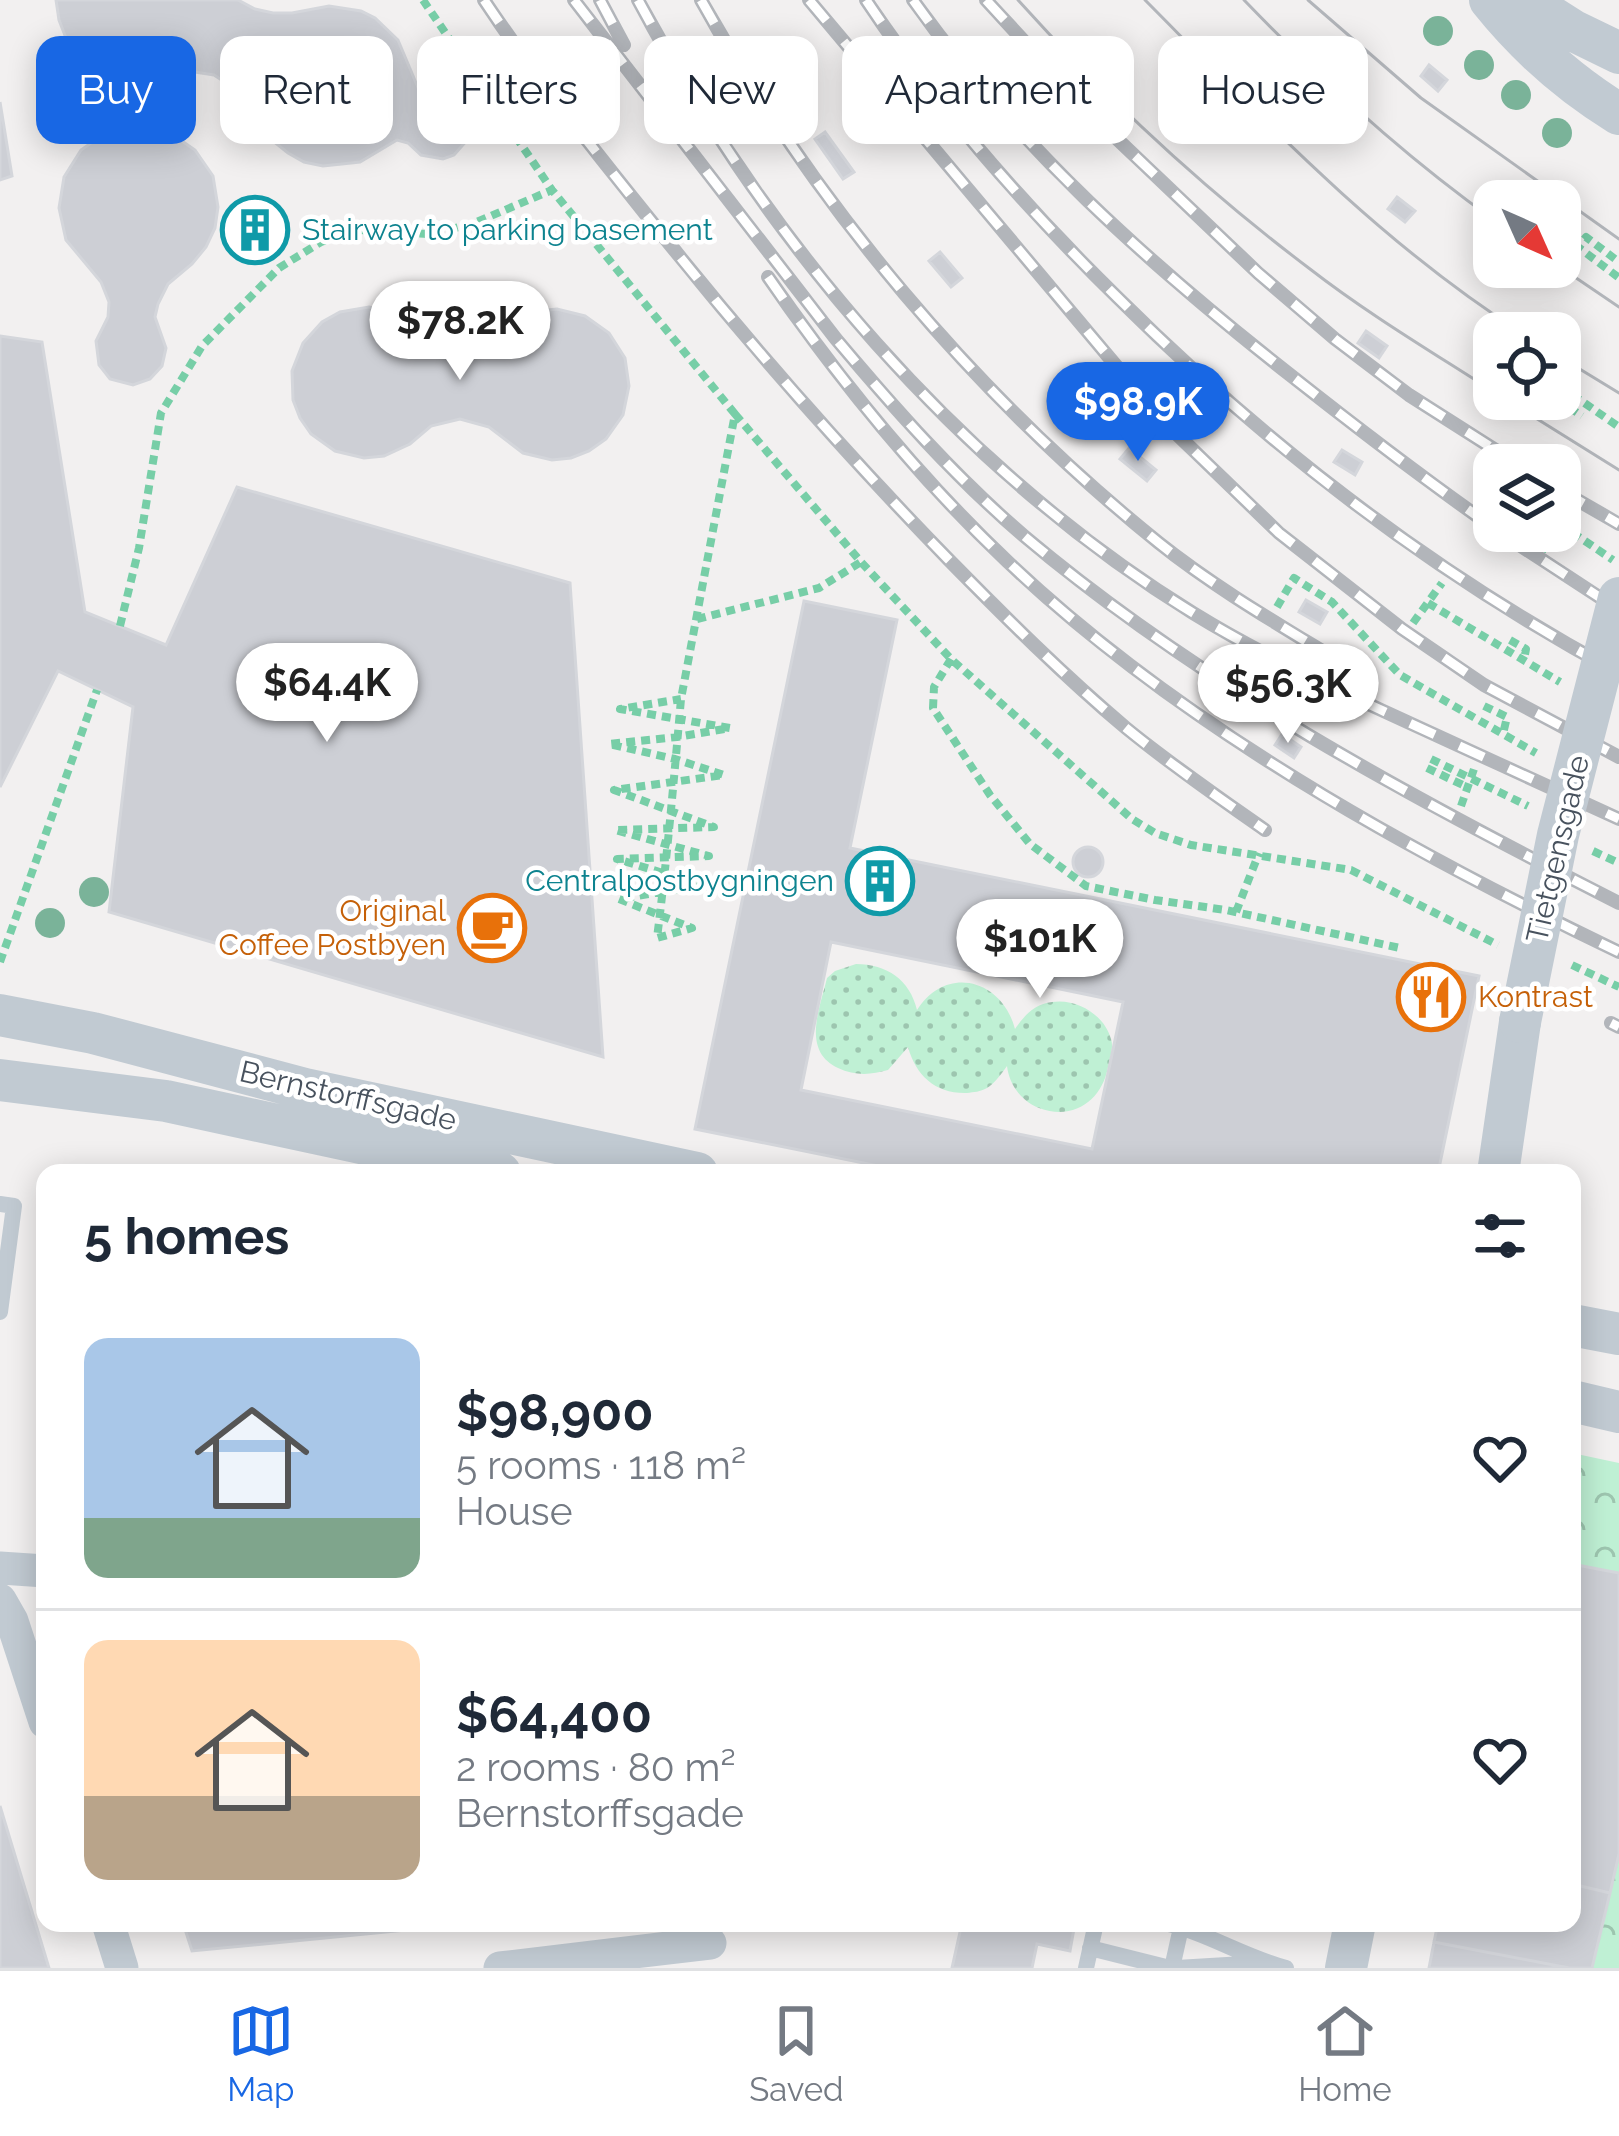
<!DOCTYPE html>
<meta charset="utf-8">
<style>
body{margin:0;font-family:Raleway,sans-serif;background:#f6f6f7;color:#1f2937;height:100vh;display:flex;flex-direction:column;font-size:45px;white-space:nowrap}
*{box-sizing:border-box;margin:0}
p{font-size:39px;color:#747a83}
.icon{flex:none;width:66px;height:66px;fill:none;stroke:currentColor;stroke-width:2;stroke-linecap:round;stroke-linejoin:round}
.map{position:relative;flex:1;overflow:hidden}
.sheet{position:absolute;left:36px;top:1164px;width:1545px;height:768px;display:flex;flex-direction:column;background:#fff;border-radius:24px;box-shadow:0 6px 30px #0003}
.sheet>*{flex:none}
.guide{position:absolute;left:36px;top:36px;width:1548px;height:108px;display:flex;gap:24px}
.needle{width:78px;rotate:135deg}
.tools{position:absolute;left:1473px;top:180px;display:grid;gap:24px}
.tools a{display:grid;place-items:center;width:108px;height:108px;border-radius:24px;background:#fff;box-shadow:0 6px 30px #0003;font-size:60px}
.price{position:absolute;translate:-50% -102px;padding:0 27px;border-radius:42px;background:#fff;color:#222;font-size:39px;line-height:78px;filter:drop-shadow(0 3px 6px #0008)}
.price::after{content:'';position:absolute;left:50%;top:72px;width:36px;height:27px;margin-left:-18px;background:inherit;clip-path:polygon(0 0,100% 0,50% 100%)}
.price.active{background:#1867e4;color:#fff}
ul{padding:0;list-style:none}
li{display:flex;align-items:center;gap:36px;height:300px;padding:0 48px}
li+li{border-top:3px solid #e0e1e3}
li span{display:grid;place-items:center;flex:none;width:336px;height:240px;border-radius:24px;color:#555}
li>.icon{margin-inline-start:auto}
span .icon{width:144px;height:144px;fill:#fffc;stroke-width:1}
li b{font-size:51px}
h2{display:flex;justify-content:space-between;align-items:center;height:144px;padding:0 48px;font-size:51px}
.chip{padding:0 42px;border-radius:24px;background:#fff;box-shadow:0 6px 30px #0003;font-size:42px;line-height:108px}
.chip.active{background:#1867e4;color:#fff}
.menu{display:flex;justify-content:space-around;align-items:center;height:168px;border-top:3px solid #e0e1e3;background:#fff;font-size:33px;color:#747a83}
.menu a{display:grid;justify-items:center;gap:6px}
.menu .active{color:#1867e4}
.map>svg:first-child{display:block}
.grass{fill:url(#grass-dots)}
.forest{fill:url(#forest-crowns)}
.building{fill:#cdcfd5;stroke:#d4d6db;stroke-width:3;fill-rule:evenodd}
.lines{fill:none;stroke-linecap:round;stroke-linejoin:round}
.path{stroke:#77cea7;stroke-width:8;stroke-dasharray:9 6;stroke-linecap:butt}
.service{stroke:#c1cad2;stroke-width:16}
.minor{stroke:#c1cad2;stroke-width:33}
.tertiary{stroke:#c1cad2;stroke-width:42}
.tram{stroke:#b2b5ba;stroke-width:3}
.rail-casing{stroke:#b2b5ba;stroke-width:14}
.rail{stroke:#fff;stroke-width:9;stroke-dasharray:27;stroke-linecap:butt}
.tertiary-bridge{stroke:#c1cad2;stroke-width:42}
.tree{fill:#7ab399}
.labels{text-anchor:middle;stroke-width:9;stroke-linejoin:round;paint-order:stroke}
.culture-label{font-size:30px;fill:#0d838f;stroke:#fff;text-anchor:start}
.street-label{font-size:30px;fill:#48525e;stroke:#fff}
.food-label{font-size:30px;fill:#c56008;stroke:#fff;text-anchor:end}
</style>
<div class="map">
<svg width="1619" height="1968" viewBox="0 0 1619 1968">
<defs>
<pattern id="grass-dots" width="8" height="8" patternUnits="userSpaceOnUse" patternTransform="scale(3)"><rect width="8" height="8" fill="#bff0d4"/><path d="M2 2h.1M6 6h.1" fill="none" stroke="#9dc5af" stroke-width="1.8" stroke-linecap="round"/></pattern>
<pattern id="forest-crowns" width="20" height="18" patternUnits="userSpaceOnUse" patternTransform="scale(3)"><rect width="20" height="18" fill="#bff0d4"/><path d="M2 6a3 3 0 1 1 6 0M12 15a3 3 0 1 1 6 0" fill="none" stroke="#9dc5af"/></pattern>
</defs>
<rect width="100%" height="100%" fill="#f2f0f0"/>
<!-- grass -->
<path class="grass" d="M 856,964 C 887,964 910,980 917,1010 C 946,964 1002,979 1015,1029 C 1024,1016 1034,1004 1052,1002 C 1076,998 1104,1014 1111,1039 C 1114,1048 1110,1057 1108,1067 C 1102,1100 1074,1121 1039,1108 C 1021,1101 1009,1084 1007,1066 C 1002,1073 995,1083 987,1088 C 980,1092 974,1092 967,1093 C 936,1094 916,1076 908,1047 L 888,1070 C 871,1075 855,1076 838,1068 C 801,1051 820,1008 827,978 L 835,971 Z"/>
<!-- forest -->
<path class="forest" d="M 1572,1453 L 1619,1463 L 1619,1968 L 1429,1968 L 1438,1923 L 1572,1923 Z"/>
<!-- building -->
<path class="building" d="M 56,0 L 238,0 L 255,9 L 273,13 L 292,13 L 329,6 L 361,11 L 375,18 L 398,40 L 419,90 L 451,96 L 466,109 L 470,129 L 468,139 L 454,155 L 443,159 L 421,155 L 408,143 L 397,140 L 360,162 L 323,166 L 304,162 L 288,153 L 273,141 L 240,92 L 214,75 L 182,70 L 146,78 L 127,78 L 91,65 L 77,53 L 66,38 L 59,20 Z
M 1429,65 L 1447,80 L 1438,91 L 1421,76 Z
M 0,102 L 12,176 L 0,180 Z
M 138,125 L 169,132 L 195,150 L 213,176 L 218,207 L 215,228 L 206,247 L 192,264 L 168,284 L 158,304 L 155,317 L 166,348 L 162,366 L 150,379 L 133,385 L 110,379 L 99,365 L 96,341 L 108,317 L 109,302 L 101,282 L 66,240 L 59,208 L 64,177 L 81,150 L 107,132 Z
M 825,132 L 854,172 L 843,179 L 815,139 Z
M 1397,197 L 1415,211 L 1405,222 L 1388,209 Z
M 251,198 L 269,205 L 258,218 L 265,225 L 276,211 L 284,225 L 282,239 L 274,250 L 262,256 L 247,256 L 235,250 L 227,236 L 228,219 L 236,206 Z
M 940,252 L 962,278 L 951,287 L 929,261 Z
M 369,307 L 398,314 L 431,339 L 459,347 L 489,340 L 518,318 L 537,311 L 557,309 L 585,316 L 609,333 L 625,358 L 629,386 L 623,415 L 606,439 L 589,451 L 571,458 L 552,460 L 523,453 L 489,427 L 460,419 L 431,426 L 410,444 L 384,456 L 364,458 L 335,451 L 311,434 L 300,418 L 293,400 L 292,371 L 303,343 L 322,322 L 340,312 Z
M 1366,331 L 1387,346 L 1379,358 L 1358,343 Z
M 0,336 L 42,342 L 85,612 L 166,645 L 237,487 L 570,583 L 603,1057 L 109,912 L 133,707 L 58,671 L 0,787 Z
M 1129,448 L 1156,470 L 1147,481 L 1120,459 Z
M 1342,450 L 1362,462 L 1355,475 L 1334,462 Z
M 1306,600 L 1327,612 L 1320,624 L 1299,612 Z
M 804,601 L 897,620 L 850,848 L 1479,976 L 1438,1173 L 913,1173 L 695,1129 ZM 831,942 L 1123,1002 L 1092,1149 L 801,1090 Z
M 1282,734 L 1301,747 L 1294,758 L 1275,745 Z
M1073 862a15 15 0 1 1 30 0a15 15 0 1 1-30 0Z
M 1572,1564 L 1619,1573 L 1619,1854 L 1610,1893 L 1572,1884 Z
M 0,1806 L 49,1968 L 0,1968 Z
M 1572,1884 L 1610,1893 L 1592,1968 L 1569,1968 L 1434,1942 L 1438,1923 L 1572,1923 Z
M 183,1923 L 477,1923 L 192,1951 Z
M 962,1923 L 1075,1923 L 1070,1951 L 1037,1944 L 1032,1968 L 952,1968 Z
M 1434,1942 L 1569,1968 L 1429,1968 Z"/>
<g class="lines">
<!-- path -->
<path class="path" d="M 423,0 L 552,190 L 735,414 L 681,699 C 674,779 667,859 657,938 L 692,928 L 619,899 L 702,885 L 617,859 L 709,856 L 615,830 L 714,827 L 614,790 L 724,775 L 675,759 L 609,744 L 677,737 L 730,728 L 620,709 L 681,699
M 1618,277 L 1578,247 L 1586,237 L 1619,262
M 1560,386 L 1619,427
M 1557,399 L 1582,416
M 735,414 L 861,562 L 951,659 L 1132,819 L 1155,833 L 1191,845 L 1351,870 L 1498,945
M 1560,524 L 1613,560
M 1542,551 L 1555,531
M 1428,603 L 1560,682
M 1277,607 L 1294,578 L 1332,602 L 1400,675 L 1536,753
M 697,619 L 819,588 L 861,562
M 1413,623 L 1442,583
M 120,626 L 139,548 L 161,413 L 202,346 L 279,268 L 321,242 L 359,230 L 429,234 L 472,224 L 552,190
M 1510,640 L 1526,649 L 1524,660
M 951,659 L 934,687 L 933,708 L 990,795 L 1030,844 L 1086,886 L 1155,900 L 1226,910 L 1400,948
M 1484,706 L 1507,717 L 1503,734
M 1431,759 L 1528,806
M 1427,768 L 1467,787
M 1461,806 L 1474,769
M 1593,851 L 1619,863
M 1236,912 L 1259,853
M 0,962 L 97,690
M 1572,965 L 1619,987"/>
<!-- service -->
<path class="service" d="M 0,1204 L 14,1206 L 0,1312
M 1164,1923 C 1206,1932 1244,1957 1286,1968
M 1090,1948 L 1170,1968
M 1086,1968 L 1096,1923
M 1172,1968 L 1182,1923
M 1177,1968 L 1260,1963"/>
<!-- minor -->
<path class="minor" d="M 0,1568 L 45,1571
M 0,1600 L 12,1621 L 45,1722
M 108,1923 L 122,1968
M 500,1968 L 710,1943"/>
<!-- tertiary -->
<path class="tertiary" d="M 1490,0 C 1526,45 1570,84 1619,114
M 1525,0 L 1572,30 L 1619,53
M 0,1015 L 93,1033 L 305,1089 L 697,1173
M 0,1080 L 166,1101 L 500,1173
M 1498,1173 L 1520,1022
M 1572,1325 L 1619,1334
M 1572,1401 L 1619,1412
M 1346,1968 L 1355,1923"/>
<!-- tram -->
<path class="tram" d="M 1018,0 C 1106,98 1204,189 1310,269 C 1368,314 1432,352 1494,392
M 1145,0 C 1263,119 1380,243 1522,333
M 1244,0 C 1321,80 1403,155 1494,220
M 1308,0 L 1421,98 L 1619,239
M 1560,267 L 1619,307
M 1560,357 L 1619,393
M 1505,399 L 1619,470"/>
<!-- rail casing -->
<g class="rail-casing">
<path id="rail" d="M 484,0 C 538,81 599,156 660,232 C 751,346 846,454 948,559 C 1005,617 1063,675 1126,728 C 1170,764 1218,797 1265,830
M 574,0 L 836,339 C 895,409 955,477 1024,536 C 1202,686 1412,798 1619,903
M 600,0 L 624,45
M 638,0 C 768,243 957,467 1193,613 C 1253,650 1316,680 1379,709 C 1459,746 1539,782 1619,819
M 701,0 C 816,206 975,395 1159,543 C 1218,590 1285,628 1350,668
M 809,0 L 1160,418 L 1279,533 L 1402,629 L 1484,685 L 1619,757
M 866,0 C 939,109 1024,206 1118,298 C 1268,447 1433,573 1619,673
M 913,0 C 1018,147 1148,263 1289,374 C 1356,427 1424,479 1494,528
M 986,0 L 1094,117 L 1258,273 L 1335,339 L 1409,395 L 1519,465
M 768,277 C 838,378 918,477 1008,562 C 1180,725 1406,850 1619,952
M 1560,490 L 1619,524
M 1498,531 L 1619,610
M 1611,1023 L 1619,1027"/>
</g>
<!-- rail -->
<use href="#rail" class="rail"/>
<!-- tertiary-bridge -->
<path class="tertiary-bridge" d="M 1520,1022 L 1558,835 L 1619,598"/>
</g>
<!-- trees -->
<g class="tree">
<circle cx="1438" cy="31" r="15"/>
<circle cx="1479" cy="65" r="15"/>
<circle cx="1516" cy="95" r="15"/>
<circle cx="1557" cy="133" r="15"/>
<circle cx="94" cy="892" r="15"/>
<circle cx="50" cy="923" r="15"/>
</g>
<!-- icons -->
<defs>
<g id="building-ring" transform="scale(3.45)"><circle r="9.5" fill="#fff" stroke="#0f9aa8" stroke-width="1.5"/><path d="M-4-6H4V6H1V3H-1V6H-4ZM-2.5-4.3h1.7v1.8h-1.7ZM.8-4.3h1.7v1.8H.8ZM-2.5-1h1.7V.8h-1.7ZM.8-1h1.7V.8H.8Z" fill="#0f9aa8"/></g>
<g id="cafe-ring" transform="scale(3.45)"><circle r="9.5" fill="#fff" stroke="#e8710a" stroke-width="1.5"/><path d="M-5.5-4.5H6V0H3Q3 3.5 0 3.5H-2.5Q-5.5 3.5-5.5 0ZM3-3.2v2h1.7v-2ZM-6 4.5H4V6H-6Z" fill="#e8710a"/></g>
<g id="restaurant-ring" transform="scale(3.45)"><circle r="9.5" fill="#fff" stroke="#e8710a" stroke-width="1.5"/><path d="M-5-6h1v4h1v-4h1v4h1v-4h1v5L-1.5 .5V6h-2V.5L-5-1ZM5-6V6H3V1.5H1.5Q1.5-4 5-6Z" fill="#e8710a"/></g>
</defs>
<g fill-rule="evenodd">
<use href="#building-ring" x="255" y="230"/>
<use href="#building-ring" x="880" y="881"/>
<use href="#cafe-ring" x="492" y="928"/>
<use href="#restaurant-ring" x="1431" y="997"/>
</g>
<g class="labels">
<!-- culture labels -->
<g class="culture-label">
<text x="302" y="240">Stairway to parking basement</text>
<text x="834" y="891" text-anchor="end">Centralpostbygningen</text>
</g>
<!-- street labels -->
<g class="street-label">
<text transform="translate(1558 849) rotate(-77)" y="10">Tietgensgade</text>
<text transform="translate(348 1096) rotate(13)" y="10">Bernstorffsgade</text>
</g>
<!-- food labels -->
<g class="food-label">
<text x="446" y="921">Original<tspan x="446" dy="34">Coffee Postbyen</tspan></text>
<text x="1478" y="1007" text-anchor="start">Kontrast</text>
</g>
</g>
</svg>
<div class="tools">
<a><svg class="needle" viewBox="-14 -14 28 28"><path d="M0-13l5 13h-10z" fill="#e53935"/><path d="M0 13l5-13h-10z" fill="#747a83"/></svg></a>
<a><svg class="icon" aria-label="locate" viewBox="0 0 24 24"><circle cx="12" cy="12" r="6"/><path d="M12 2v4M12 18v4M2 12h4M18 12h4"/></svg></a>
<a><svg class="icon" aria-label="layers" viewBox="0 0 24 24"><path d="M12 4l9 5-9 5-9-5zM3 14l9 5 9-5"/></svg></a>
</div>
<b class="price" style="left:460px;top:383px">$78.2K</b>
<b class="price active" style="left:1138px;top:464px">$98.9K</b>
<b class="price" style="left:327px;top:745px">$64.4K</b>
<b class="price" style="left:1288px;top:746px">$56.3K</b>
<b class="price" style="left:1040px;top:1001px">$101K</b>
<div class="guide">
<a class="chip active">Buy</a>
<a class="chip">Rent</a>
<a class="chip">Filters</a>
<a class="chip">New</a>
<a class="chip">Apartment</a>
<a class="chip">House</a>
</div>
<section class="sheet">
<h2>5 homes<svg class="icon" aria-label="filters" viewBox="0 0 24 24"><path d="M4 7h16M4 17h16"/><circle cx="9" cy="7" r="2"/><circle cx="15" cy="17" r="2"/></svg></h2>
<ul>
<li><span style="background:linear-gradient(#a9c7e8 75%,#7fa58c 0)"><svg class="icon" aria-label="home" viewBox="0 0 24 24"><path d="M3 11l9-7 9 7M6 9v11h12V9"/></svg></span><div><b>$98,900</b><p>5 rooms · 118 m²</p><p>House</p></div><svg class="icon" aria-label="heart" viewBox="0 0 24 24"><path d="M12 20l-8-8c-3-5 5-10 8-4 3-6 11-1 8 4z"/></svg></li>
<li><span style="background:linear-gradient(#ffd9b3 65%,#b9a48a 0)"><svg class="icon" aria-label="home" viewBox="0 0 24 24"><path d="M3 11l9-7 9 7M6 9v11h12V9"/></svg></span><div><b>$64,400</b><p>2 rooms · 80 m²</p><p>Bernstorffsgade</p></div><svg class="icon" aria-label="heart" viewBox="0 0 24 24"><path d="M12 20l-8-8c-3-5 5-10 8-4 3-6 11-1 8 4z"/></svg></li>
</ul>
</section>
</div>
<nav class="menu">
<a class="active"><svg class="icon" aria-label="map" viewBox="0 0 24 24"><path d="M3 6l6-2 6 2 6-2v14l-6 2-6-2-6 2zM9 4v14M15 6v14"/></svg>Map</a>
<a><svg class="icon" aria-label="saved" viewBox="0 0 24 24"><path d="M7 4h10v16l-5-4-5 4z"/></svg>Saved</a>
<a><svg class="icon" aria-label="home" viewBox="0 0 24 24"><path d="M3 11l9-7 9 7M6 9v11h12V9"/></svg>Home</a>
</nav>
